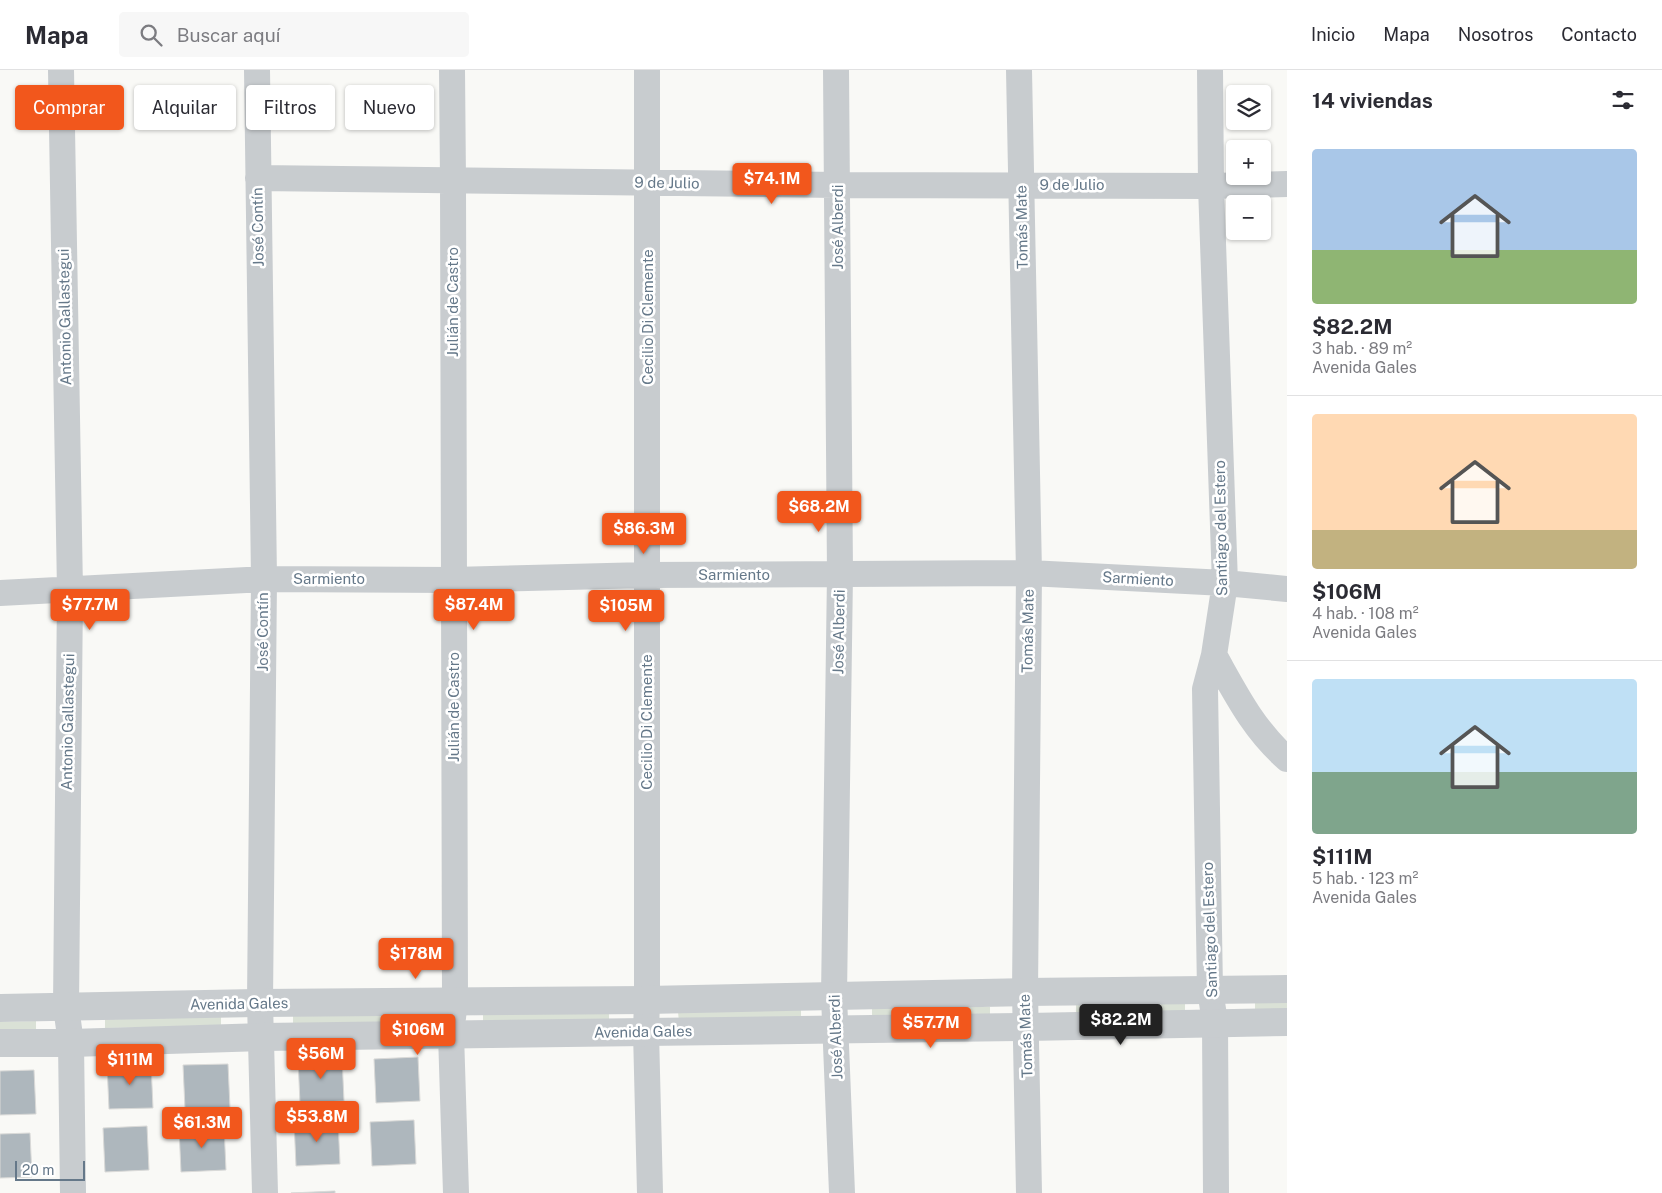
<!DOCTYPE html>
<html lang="es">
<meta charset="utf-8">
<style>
body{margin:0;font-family:"Public Sans",sans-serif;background:#f7f7f7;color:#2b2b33;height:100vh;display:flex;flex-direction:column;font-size:19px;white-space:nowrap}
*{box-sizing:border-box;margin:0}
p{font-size:16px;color:#7c7c81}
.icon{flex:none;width:28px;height:28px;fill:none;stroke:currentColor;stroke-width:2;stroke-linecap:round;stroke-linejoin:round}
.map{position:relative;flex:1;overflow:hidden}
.details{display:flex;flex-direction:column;background:#fff;width:375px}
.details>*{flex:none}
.guide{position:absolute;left:15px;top:15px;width:475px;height:45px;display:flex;gap:10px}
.controls{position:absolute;left:1226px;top:15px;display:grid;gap:10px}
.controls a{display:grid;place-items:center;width:45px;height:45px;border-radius:5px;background:#fff;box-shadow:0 1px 4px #0004;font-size:25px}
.scale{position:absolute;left:15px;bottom:12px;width:70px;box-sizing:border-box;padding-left:5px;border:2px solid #657889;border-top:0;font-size:14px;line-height:18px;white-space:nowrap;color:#657889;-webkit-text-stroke:4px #fff;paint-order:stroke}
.price{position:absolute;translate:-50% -42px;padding:0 11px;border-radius:5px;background:#f2571c;color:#fff;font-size:16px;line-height:32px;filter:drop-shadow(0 1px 2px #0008)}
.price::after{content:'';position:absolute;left:50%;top:30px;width:15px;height:11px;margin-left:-8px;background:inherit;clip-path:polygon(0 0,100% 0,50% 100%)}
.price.active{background:#222;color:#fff}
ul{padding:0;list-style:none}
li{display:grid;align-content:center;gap:10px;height:265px;padding:0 25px}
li+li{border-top:1px solid #e1e1e2}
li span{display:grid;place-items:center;height:155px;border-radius:5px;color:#555}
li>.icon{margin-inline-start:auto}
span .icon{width:90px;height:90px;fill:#fffc;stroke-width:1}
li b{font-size:21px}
h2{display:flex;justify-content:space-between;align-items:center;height:60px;padding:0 25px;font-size:21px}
.chip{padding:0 18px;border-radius:5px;background:#fff;box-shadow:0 1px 4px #0004;font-size:18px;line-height:45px}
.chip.active{background:#f2571c;color:#fff}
header{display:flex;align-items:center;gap:30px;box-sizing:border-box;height:70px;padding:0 25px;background:#fff;border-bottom:1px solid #e1e1e2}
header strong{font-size:24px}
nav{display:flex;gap:28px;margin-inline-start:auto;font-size:18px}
.search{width:350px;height:45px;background:#f7f7f7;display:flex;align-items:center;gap:12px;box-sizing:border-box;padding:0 18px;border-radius:5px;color:#7c7c81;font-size:19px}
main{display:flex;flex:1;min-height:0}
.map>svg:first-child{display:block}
.green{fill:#dae1d6}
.building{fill:#aeb7bd;stroke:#dadad8}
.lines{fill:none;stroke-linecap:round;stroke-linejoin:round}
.minor{stroke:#c8cccf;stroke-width:26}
.tertiary{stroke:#c8cccf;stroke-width:28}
.labels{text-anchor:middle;stroke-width:5;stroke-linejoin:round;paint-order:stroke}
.street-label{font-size:15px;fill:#657889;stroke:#fff}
</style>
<header>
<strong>Mapa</strong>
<div class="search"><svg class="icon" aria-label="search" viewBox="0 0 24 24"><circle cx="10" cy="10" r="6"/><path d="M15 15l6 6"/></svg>Buscar aquí</div>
<nav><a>Inicio</a><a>Mapa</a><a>Nosotros</a><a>Contacto</a></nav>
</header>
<main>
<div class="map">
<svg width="1287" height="1123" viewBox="0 0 1287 1123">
<rect width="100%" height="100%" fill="#f9f9f6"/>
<!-- green -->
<path class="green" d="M 1255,931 L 1287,931 L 1287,941 L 1255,941 Z
M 1185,932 L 1185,942 L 1076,943 L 1076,933 Z
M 872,937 L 990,937 L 990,947 L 872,947 Z
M 801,940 L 801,950 L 679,952 L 678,942 Z
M 609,941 L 609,951 L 483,952 L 483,943 Z
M 413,944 L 413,953 L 293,955 L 293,945 Z
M 221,947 L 221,956 L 105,958 L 105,949 Z
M 36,951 L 36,961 L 0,961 L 0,952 Z"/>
<!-- building -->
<path class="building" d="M 342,987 L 344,1031 L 300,1033 L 298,989 Z
M 418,987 L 420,1031 L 376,1033 L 374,989 Z
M 151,993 L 153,1038 L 109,1039 L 107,995 Z
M 228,994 L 230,1038 L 185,1039 L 183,995 Z
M 34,1000 L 36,1044 L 0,1045 L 0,1001 Z
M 338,1050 L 340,1094 L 296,1096 L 294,1051 Z
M 414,1050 L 416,1094 L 372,1096 L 370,1052 Z
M 147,1056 L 149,1100 L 105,1102 L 103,1058 Z
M 224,1056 L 226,1100 L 181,1102 L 179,1058 Z
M 30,1063 L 32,1107 L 0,1108 L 0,1064 Z
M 335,1121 L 335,1123 L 291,1123 Z"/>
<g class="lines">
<!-- minor -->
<path class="minor" d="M 61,0 L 70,521 L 66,937 L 71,973 L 73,1123
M 257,0 L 264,509 L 260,933 L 265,1123
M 452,0 L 453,111 L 455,931 L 451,964 L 456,1123
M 647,0 L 647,930 L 646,962 L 650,1123
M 836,0 L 840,504 L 834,926 L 842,1123
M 1019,0 L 1029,503 L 1025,922 L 1029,1123
M 1210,0 L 1211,116 L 1225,513 L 1214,585 L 1205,619 L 1210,920 L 1215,952 L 1216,1123
M 258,108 L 837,115 L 1211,116 L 1287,114
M 0,523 L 264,509 L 453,510 L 647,505 L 1029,503 L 1225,513 L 1287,519
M 1214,585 C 1236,624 1253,659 1287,689"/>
<!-- tertiary -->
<path class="tertiary" d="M 0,938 L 260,933 L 647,930 L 1025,922 L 1287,919
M 0,973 L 71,973 L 262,967 L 1027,957 L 1287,952"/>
</g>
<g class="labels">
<!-- street labels -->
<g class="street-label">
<text transform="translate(667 113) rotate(1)" y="5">9 de Julio</text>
<text x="1072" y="120">9 de Julio</text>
<text transform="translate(258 157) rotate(-91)" y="5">José Contín</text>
<text transform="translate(838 157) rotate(-90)" y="5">José Alberdi</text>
<text transform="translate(1022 157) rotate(-91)" y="5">Tomás Mate</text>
<text transform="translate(453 232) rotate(-90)" y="5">Julián de Castro</text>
<text transform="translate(65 247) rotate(-91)" y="5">Antonio Gallastegui</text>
<text transform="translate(648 247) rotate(-90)" y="5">Cecilio Di Clemente</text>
<text transform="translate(1221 458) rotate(-91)" y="5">Santiago del Estero</text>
<text x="734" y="510">Sarmiento</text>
<text x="329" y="514">Sarmiento</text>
<text transform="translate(1138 509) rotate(3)" y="5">Sarmiento</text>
<text transform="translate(1028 561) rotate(-89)" y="5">Tomás Mate</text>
<text transform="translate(263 562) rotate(-90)" y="5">José Contín</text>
<text transform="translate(839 562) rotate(-89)" y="5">José Alberdi</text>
<text transform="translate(454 637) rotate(-90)" y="5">Julián de Castro</text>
<text transform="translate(68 652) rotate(-89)" y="5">Antonio Gallastegui</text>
<text transform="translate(647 652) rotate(-90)" y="5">Cecilio Di Clemente</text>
<text transform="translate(1210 860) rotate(-92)" y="5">Santiago del Estero</text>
<text transform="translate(239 934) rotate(-1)" y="5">Avenida Gales</text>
<text transform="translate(643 962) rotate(-1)" y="5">Avenida Gales</text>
<text transform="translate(1026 966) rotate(-92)" y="5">Tomás Mate</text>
<text transform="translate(836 967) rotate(-92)" y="5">José Alberdi</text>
</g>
</g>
</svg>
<div class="controls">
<a><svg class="icon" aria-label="layers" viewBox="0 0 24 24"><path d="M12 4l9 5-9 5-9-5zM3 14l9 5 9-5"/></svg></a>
<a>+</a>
<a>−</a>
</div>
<div class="scale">20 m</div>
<b class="price" style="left:772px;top:135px">$74.1M</b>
<b class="price" style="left:819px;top:463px">$68.2M</b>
<b class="price" style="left:644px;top:485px">$86.3M</b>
<b class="price" style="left:90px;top:561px">$77.7M</b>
<b class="price" style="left:474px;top:561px">$87.4M</b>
<b class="price" style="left:626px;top:562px">$105M</b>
<b class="price" style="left:416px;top:910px">$178M</b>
<b class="price active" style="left:1121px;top:976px">$82.2M</b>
<b class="price" style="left:931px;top:979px">$57.7M</b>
<b class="price" style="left:418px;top:986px">$106M</b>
<b class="price" style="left:321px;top:1010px">$56M</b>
<b class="price" style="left:130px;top:1016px">$111M</b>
<b class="price" style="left:317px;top:1073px">$53.8M</b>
<b class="price" style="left:202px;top:1079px">$61.3M</b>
<div class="guide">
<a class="chip active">Comprar</a>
<a class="chip">Alquilar</a>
<a class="chip">Filtros</a>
<a class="chip">Nuevo</a>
</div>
</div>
<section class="details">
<h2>14 viviendas<svg class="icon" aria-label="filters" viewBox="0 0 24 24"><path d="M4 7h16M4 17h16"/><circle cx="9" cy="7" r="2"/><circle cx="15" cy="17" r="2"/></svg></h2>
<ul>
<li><span style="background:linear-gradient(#a9c7e8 65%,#8fb573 0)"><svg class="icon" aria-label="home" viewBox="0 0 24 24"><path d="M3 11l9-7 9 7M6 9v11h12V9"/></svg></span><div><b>$82.2M</b><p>3 hab. · 89 m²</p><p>Avenida Gales</p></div></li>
<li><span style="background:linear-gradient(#ffd9b3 75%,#c2b280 0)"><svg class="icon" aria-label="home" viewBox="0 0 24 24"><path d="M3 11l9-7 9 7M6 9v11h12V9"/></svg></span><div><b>$106M</b><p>4 hab. · 108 m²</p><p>Avenida Gales</p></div></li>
<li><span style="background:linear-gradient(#bfe0f5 60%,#7fa58c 0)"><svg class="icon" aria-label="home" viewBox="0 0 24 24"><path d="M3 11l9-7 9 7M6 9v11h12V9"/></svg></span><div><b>$111M</b><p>5 hab. · 123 m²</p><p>Avenida Gales</p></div></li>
</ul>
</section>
</main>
